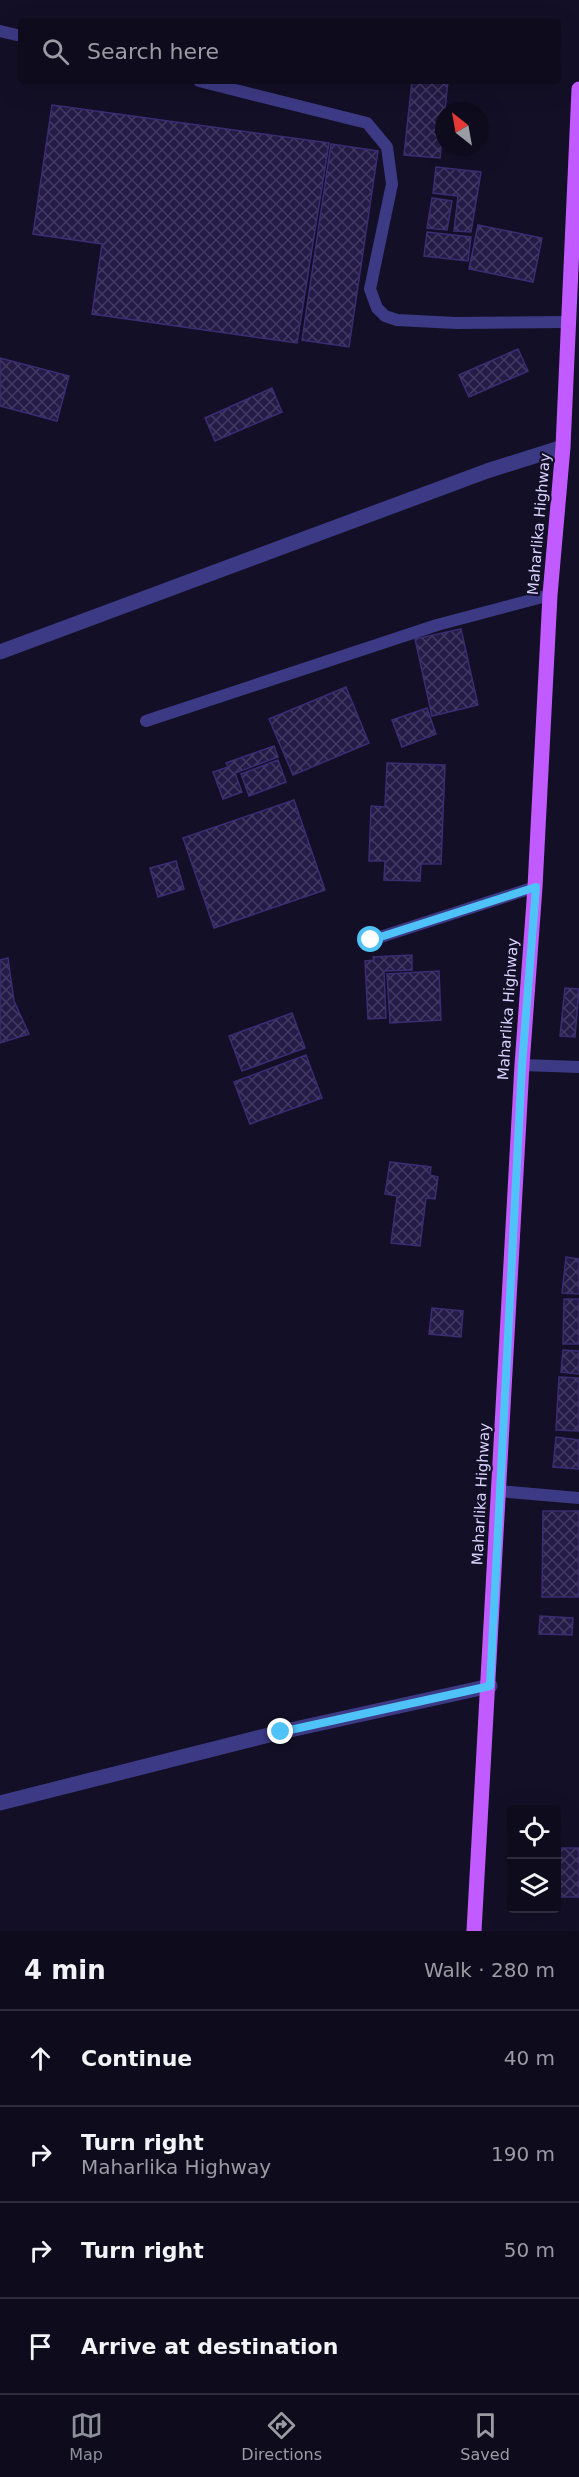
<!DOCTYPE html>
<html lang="en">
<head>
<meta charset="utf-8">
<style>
	:root { --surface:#0e0b1c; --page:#1c1929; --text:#f1f3f6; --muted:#9b9ba3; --line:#2e2b3b; --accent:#8c9099 }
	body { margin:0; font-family:"DejaVu Sans",sans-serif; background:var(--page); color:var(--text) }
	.controls { position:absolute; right:18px; bottom:18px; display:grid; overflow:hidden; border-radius:6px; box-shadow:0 6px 24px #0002 }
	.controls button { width:54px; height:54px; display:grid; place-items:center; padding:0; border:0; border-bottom:2px solid var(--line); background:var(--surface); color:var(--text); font:30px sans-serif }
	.compass { position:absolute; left:435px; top:102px; width:54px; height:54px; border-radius:50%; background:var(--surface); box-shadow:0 6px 24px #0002; rotate:329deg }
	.stop { position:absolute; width:18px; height:18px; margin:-14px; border:4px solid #4fc3f7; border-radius:50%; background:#fff }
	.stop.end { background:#4fc3f7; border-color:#fff; box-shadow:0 2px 6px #0008 }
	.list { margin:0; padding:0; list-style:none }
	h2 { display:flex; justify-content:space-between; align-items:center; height:78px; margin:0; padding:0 24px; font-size:26px }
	h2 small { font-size:20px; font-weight:400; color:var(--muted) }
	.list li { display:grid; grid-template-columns:39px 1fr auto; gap:18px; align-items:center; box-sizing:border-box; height:96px; padding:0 24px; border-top:2px solid var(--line) }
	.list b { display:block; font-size:22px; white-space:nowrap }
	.list p { margin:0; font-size:20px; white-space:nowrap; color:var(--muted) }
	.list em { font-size:20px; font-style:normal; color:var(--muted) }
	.icon { flex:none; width:33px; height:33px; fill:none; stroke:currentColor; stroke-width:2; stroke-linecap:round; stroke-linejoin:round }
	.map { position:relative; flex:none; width:579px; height:1931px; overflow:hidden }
	.search { position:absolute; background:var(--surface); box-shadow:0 6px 24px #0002; left:18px; right:18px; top:18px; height:66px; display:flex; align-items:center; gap:15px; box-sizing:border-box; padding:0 21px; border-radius:6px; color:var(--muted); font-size:22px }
	.sheet { height:462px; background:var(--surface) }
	nav { display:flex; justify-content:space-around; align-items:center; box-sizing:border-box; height:84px; border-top:2px solid var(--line); background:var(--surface); font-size:16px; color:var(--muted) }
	nav a { display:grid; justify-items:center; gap:3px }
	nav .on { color:var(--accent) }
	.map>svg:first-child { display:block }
	.building { fill:url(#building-cross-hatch); stroke:#3b2d73; stroke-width:1.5 }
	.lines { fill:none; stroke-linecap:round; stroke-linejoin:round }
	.lane { stroke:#3d3a85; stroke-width:12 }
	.street { stroke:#3d3a85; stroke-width:15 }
	.primary { stroke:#c25bff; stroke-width:15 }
	.route { stroke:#4fc3f7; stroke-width:8 }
	.labels { text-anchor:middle; stroke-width:4.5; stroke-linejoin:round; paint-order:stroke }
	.street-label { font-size:15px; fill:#d9d4ff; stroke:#130f26 }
</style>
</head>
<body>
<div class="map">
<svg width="579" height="1931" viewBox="0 0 579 1931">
	<defs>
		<pattern id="building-cross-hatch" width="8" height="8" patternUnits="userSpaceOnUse" patternTransform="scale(1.5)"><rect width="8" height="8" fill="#241b47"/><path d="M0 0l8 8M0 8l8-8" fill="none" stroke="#433b63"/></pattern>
	</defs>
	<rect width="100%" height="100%" fill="#130f26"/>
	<path class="building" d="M412,81h36l-8,77 -36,-3z
		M52,105l277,38 -32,200 -205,-29 10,-70 -69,-10z
		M331,144l47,7 -29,196 -47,-7z
		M436,167l45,5 -10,60 -17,-1 4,-35 -25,-3z
		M432,198l20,3 -5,29 -20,-2z
		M478,225l64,13 -9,44 -64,-13z
		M427,232l44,5 -3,24 -44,-5z
		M518,349l10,22 -59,26 -10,-22z
		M0,358l69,18 -12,45 -57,-15z
		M272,388l10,24 -67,29 -10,-23z
		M461,629l17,76 -46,11 -17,-77z
		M346,687l23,56 -76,32 -24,-56z
		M427,708l9,26 -34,13 -10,-27z
		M274,746l4,11 -43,16 7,19 -19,7 -10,-27 15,-5 -2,-4z
		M278,760l8,22 -37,14 -8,-22z
		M387,763l58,2 -4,99h-20l-1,17 -36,-1 1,-19h-16l2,-55 14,1z
		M294,800l31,90 -111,38 -31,-90z
		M176,861l8,28 -26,8 -8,-29z
		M412,955v15l-28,1 2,47 -18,1 -3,-58 9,-1 -1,-3z
		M8,958l6,43 15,33 -29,9v-83z
		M439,971l2,49 -51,3 -3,-49z
		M565,988l14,1 -4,48 -15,-1z
		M292,1013l13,35 -63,23 -13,-35z
		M306,1055l16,43 -72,26 -16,-42z
		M390,1162l41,5 -1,8 8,2 -3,22 -9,-1 -6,48 -29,-3 6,-47 -12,-2z
		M566,1257l13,2v35l-17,-1z
		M564,1299h15v45h-16z
		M432,1308l31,3 -2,26 -32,-3z
		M563,1350l16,1v23l-18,-2z
		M559,1377l20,1v53l-23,-1z
		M556,1437l23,3v29l-26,-2z
		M543,1511h36v86h-37z
		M540,1616l33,2 -1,17 -33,-1z
		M556,1848h23v49h-23z"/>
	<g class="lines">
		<path class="lane" d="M0,31l21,5
			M199,81l168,42 20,24 5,37 -22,105 7,19 8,8 12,4 59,3 112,-1
			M146,721l291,-96 113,-30
			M371,940l164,-53
			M522,1065l57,2
			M498,1491l81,7"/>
		<path class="street" d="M0,652l487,-181 76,-24
			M0,1803l281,-71 209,-46"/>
		<path class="primary" d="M474,1931l48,-866 13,-178 15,-292 13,-148 16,-358"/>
	</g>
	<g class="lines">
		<path class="route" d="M281,1732l209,-46 32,-621 14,-178 -165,53"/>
	</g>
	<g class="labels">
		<g class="street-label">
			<text transform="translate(539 524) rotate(-85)" y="5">Maharlika Highway</text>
			<text transform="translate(508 1009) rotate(-86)" y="5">Maharlika Highway</text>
			<text transform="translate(481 1494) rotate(-87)" y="5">Maharlika Highway</text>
		</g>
	</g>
</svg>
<div class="controls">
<button><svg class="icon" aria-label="locate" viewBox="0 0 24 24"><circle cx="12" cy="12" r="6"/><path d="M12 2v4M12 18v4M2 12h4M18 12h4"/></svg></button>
<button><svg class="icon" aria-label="layers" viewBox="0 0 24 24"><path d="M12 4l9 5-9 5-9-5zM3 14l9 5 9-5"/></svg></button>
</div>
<svg class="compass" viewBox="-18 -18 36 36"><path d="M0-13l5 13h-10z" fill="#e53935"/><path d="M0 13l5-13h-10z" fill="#9b9ba3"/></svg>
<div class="stop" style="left:371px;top:940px"></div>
<div class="stop end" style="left:281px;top:1732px"></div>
<div class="search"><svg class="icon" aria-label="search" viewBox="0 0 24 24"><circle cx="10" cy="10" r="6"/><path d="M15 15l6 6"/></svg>Search here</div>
</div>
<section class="sheet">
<h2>4 min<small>Walk · 280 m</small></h2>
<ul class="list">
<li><svg class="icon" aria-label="ahead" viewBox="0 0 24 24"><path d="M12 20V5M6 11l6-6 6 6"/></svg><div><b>Continue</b></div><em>40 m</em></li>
<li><svg class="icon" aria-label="right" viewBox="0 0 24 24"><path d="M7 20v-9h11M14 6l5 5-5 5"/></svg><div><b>Turn right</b><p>Maharlika Highway</p></div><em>190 m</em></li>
<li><svg class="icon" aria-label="right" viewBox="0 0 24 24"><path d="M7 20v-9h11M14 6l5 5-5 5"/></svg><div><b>Turn right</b></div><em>50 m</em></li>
<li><svg class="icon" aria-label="arrive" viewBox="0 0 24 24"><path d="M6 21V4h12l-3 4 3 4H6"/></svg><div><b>Arrive at destination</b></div></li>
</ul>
</section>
<nav>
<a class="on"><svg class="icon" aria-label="map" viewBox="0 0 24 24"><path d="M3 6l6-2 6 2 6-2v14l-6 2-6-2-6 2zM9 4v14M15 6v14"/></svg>Map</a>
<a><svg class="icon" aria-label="directions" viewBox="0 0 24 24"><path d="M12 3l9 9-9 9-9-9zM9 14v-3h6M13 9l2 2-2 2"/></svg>Directions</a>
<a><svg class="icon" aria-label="saved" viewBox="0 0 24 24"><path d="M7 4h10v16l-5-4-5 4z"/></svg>Saved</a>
</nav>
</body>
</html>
